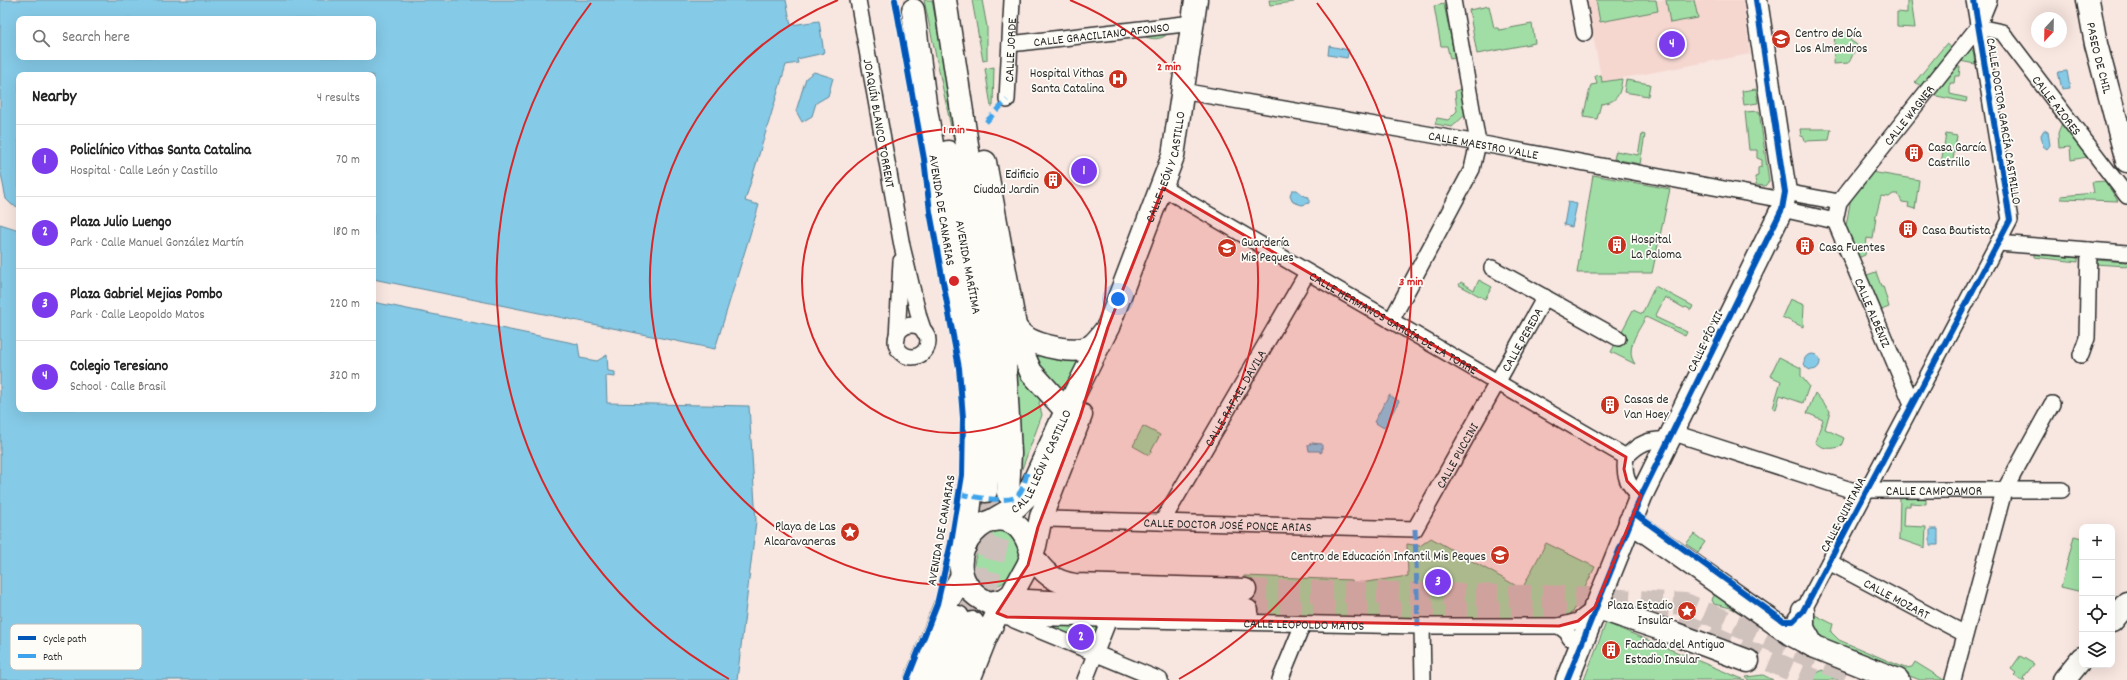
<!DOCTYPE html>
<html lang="en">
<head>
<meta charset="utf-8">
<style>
	:root { --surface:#fff; --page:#f6f6f6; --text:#222; --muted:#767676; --line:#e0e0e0; --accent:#7c3aed }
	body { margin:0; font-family:Dekko,sans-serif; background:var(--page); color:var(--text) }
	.controls { position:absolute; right:12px; bottom:12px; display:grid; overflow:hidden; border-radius:8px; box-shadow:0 4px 16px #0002 }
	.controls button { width:36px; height:36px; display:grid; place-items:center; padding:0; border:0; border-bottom:1px solid var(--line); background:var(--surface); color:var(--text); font:20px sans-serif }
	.compass { position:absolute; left:2031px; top:12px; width:36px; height:36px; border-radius:50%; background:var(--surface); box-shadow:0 4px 16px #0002; rotate:202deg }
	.you { position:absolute; left:1118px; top:299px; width:14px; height:14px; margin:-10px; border:3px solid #fff; border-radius:50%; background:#1a73e8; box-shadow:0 0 0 6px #1a73e833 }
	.badge { display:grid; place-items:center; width:26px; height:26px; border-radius:50%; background:var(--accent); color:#fff; font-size:13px; font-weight:700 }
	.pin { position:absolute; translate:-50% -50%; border:2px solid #fff; box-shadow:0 1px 4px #0006 }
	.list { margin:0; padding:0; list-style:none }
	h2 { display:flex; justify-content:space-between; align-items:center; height:52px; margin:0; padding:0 16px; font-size:17px }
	h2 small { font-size:13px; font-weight:400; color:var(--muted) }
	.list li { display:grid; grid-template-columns:26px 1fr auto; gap:12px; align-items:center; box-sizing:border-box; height:72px; padding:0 16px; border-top:1px solid var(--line) }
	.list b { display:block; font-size:15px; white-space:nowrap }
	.list p { margin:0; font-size:13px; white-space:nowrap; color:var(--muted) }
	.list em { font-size:13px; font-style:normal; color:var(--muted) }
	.icon { flex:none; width:22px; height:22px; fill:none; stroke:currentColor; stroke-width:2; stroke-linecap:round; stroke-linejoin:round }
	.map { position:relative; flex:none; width:2127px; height:680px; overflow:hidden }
	.search { position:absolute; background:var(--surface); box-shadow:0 4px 16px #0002; left:16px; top:16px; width:360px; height:44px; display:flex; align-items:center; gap:10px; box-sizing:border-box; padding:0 14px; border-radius:8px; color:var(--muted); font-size:15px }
	.panel { position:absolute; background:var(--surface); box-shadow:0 4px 16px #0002; left:16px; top:72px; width:360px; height:340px; border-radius:8px }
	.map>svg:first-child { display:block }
	.built { fill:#f5d7d0 }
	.green { fill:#a1dea5; stroke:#668468 }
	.water { fill:#85cae7; stroke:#618a9c; fill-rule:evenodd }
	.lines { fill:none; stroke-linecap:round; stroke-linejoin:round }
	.highway-tunnel { stroke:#cfc1bc; stroke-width:22; stroke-dasharray:22 11; stroke-linecap:butt }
	.street-casing { stroke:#2b2b2b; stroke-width:18 }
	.secondary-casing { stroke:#2b2b2b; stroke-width:25 }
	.highway-casing { stroke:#2b2b2b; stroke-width:25 }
	.street { stroke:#fdfcf7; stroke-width:15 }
	.secondary { stroke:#fdfcf7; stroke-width:22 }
	.highway { stroke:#fdfcf7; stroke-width:22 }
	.quiet { stroke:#3ea3eb; stroke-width:5; stroke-dasharray:10 5; stroke-linecap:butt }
	.cycleway-casing { stroke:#fdfcf7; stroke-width:8 }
	.cycleway { stroke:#0057b8; stroke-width:6 }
	.marked { fill:#d62828; fill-opacity:0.2; stroke:#d62828; stroke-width:3; stroke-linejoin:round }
	.ring { fill:none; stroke:#d62828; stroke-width:2 }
	.labels { text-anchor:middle; stroke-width:3.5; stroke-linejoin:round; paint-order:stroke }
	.poi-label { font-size:13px; fill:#2b2b2b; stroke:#fdfcf7; text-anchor:start }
	.street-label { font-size:13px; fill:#2b2b2b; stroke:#fdfcf7 }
	.key { fill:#fdfcf7; stroke:#bebdba; stroke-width:1 }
	.key-label { font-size:11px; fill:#2b2b2b }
	.centre { fill:#d62828; stroke:#fdfcf7; stroke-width:2 }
	.ring-label { font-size:12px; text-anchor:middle; font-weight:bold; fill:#d62828; stroke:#fdfcf7; stroke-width:3.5; stroke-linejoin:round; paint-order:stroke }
</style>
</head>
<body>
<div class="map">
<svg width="2127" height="680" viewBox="0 0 2127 680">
	<rect width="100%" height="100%" fill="#f8e6e0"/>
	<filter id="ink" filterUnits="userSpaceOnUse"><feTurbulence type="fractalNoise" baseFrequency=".025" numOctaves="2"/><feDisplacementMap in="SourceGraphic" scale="8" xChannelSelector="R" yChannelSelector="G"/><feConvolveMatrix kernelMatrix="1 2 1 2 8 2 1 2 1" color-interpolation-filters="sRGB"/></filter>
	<g filter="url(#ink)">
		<path class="built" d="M1586,0h157l7,54 -148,28z"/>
		<path class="green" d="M924,0h8l29,159 -3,1z
			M972,0h10l5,27v33l-4,1z
			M1269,0h24l1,2 -24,3z
			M1596,0h60l2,11 -58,11z
			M1666,0h28l4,18 -28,5z
			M1907,0h4l4,28 -18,-1v-15l10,1z
			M1444,4l11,54 -5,1 -3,-13h-6l-7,-40z
			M1489,6l5,22h4l1,2 33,-6 3,19 -58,11 -8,-44z
			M1169,31c-5,10 -19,9 -27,4z
			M1835,32l15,1v7l7,5 -8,18 -16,1z
			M1946,44l7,5 -31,38 -7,-5z
			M1971,48l2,3 2,13 -15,-3z
			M1955,66l5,1 -1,9h-4l-1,7h-4v11l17,4 -1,4 -34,-7z
			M994,67l-1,39h-2l-6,-37z
			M1601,75l1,7 20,-3c-2,15 -4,23 -21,25l-4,15 -14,-2 8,-32 6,-1 -2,-8z
			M1626,80l24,4 -2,12 -24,-4z
			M1461,89l5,25 -14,13 -17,-3 2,-6 11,2 9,-9 -2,-20z
			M1756,89l2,14 -14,2 -2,-14z
			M1759,111l10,70 -4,5 -9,-1 -1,-8 3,-1v-8l4,-2v-6l-5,-2v-8h-8l-4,-38z
			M2062,123l25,34 -16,3 -1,-13 -11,1 -1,-15z
			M1831,129l-2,11 -24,1 -1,-4 -3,-1 -1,-7z
			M1642,134l3,1 -5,29 -26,-5 2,-8 22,4z
			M1946,134l11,2 -5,29 -11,-2z
			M1871,172l48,8 -4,29 -7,-2 1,-4 -7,-1 -4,-8h-5l-4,3 -8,-1 -5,20 -3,23 -6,-1 -2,17 -7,3 -12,-32 5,-29z
			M1593,175l77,14 -18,84h-75z
			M2105,181l13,20 -57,-2v-3l33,-3 -2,-11z
			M2034,254l44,4v4l-44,-5z
			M2095,260l32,2v4l-33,-2z
			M1863,270h2l2,5 9,-3 5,14h2l6,21 -10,4z
			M1479,280l13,7 -7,12 -26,-14 2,-3 13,8z
			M1655,286l38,20 -2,4 -5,-3 -2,1 -19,-11 -10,20 32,15 -2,4 -39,-19c-7,13 -22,32 -11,47l-24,-12 22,-42 9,4z
			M1790,299l14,6 -1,22 -21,-10z
			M1028,346l48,12 2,6 -16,31 -25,-27z
			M1779,357l22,11v8l8,10 -6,17 -23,-8 -4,14 -3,-1 8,-27 -11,-5z
			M1014,366l28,30 -3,7 3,12 -26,70z
			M1815,393l15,18 -5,18 19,9 -3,8c-8,4 -20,3 -26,-4l8,-22 -16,-7z
			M1143,426l17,9 -11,20 -16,-9z
			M1900,497h26v7l-16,-1v3h-6l-1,20 23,1 -1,21 -26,-9z
			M993,530h15l12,22c-1,16 -18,44 -38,31 -18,-12 -2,-43 11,-53z
			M1694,534l11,8 -7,10 -12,-8z
			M2074,536l8,2v54l-21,-5z
			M1431,538l91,51 24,-46 49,24 -22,45 -7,5 -142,4 -180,-4v-41l108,4 1,4 55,-8 -1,-32 13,2z
			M1716,591l38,30 -23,-13 -17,-4 -2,-4z
			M1811,613l22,11 -2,8 8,8 66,28 7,-1 3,-5 29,18h-24l-94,-37 -12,-11z
			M1606,623l139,57h-161z
			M1046,625l48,1 3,4 -4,15z
			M2020,656l14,8 -11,14 2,2h-5l-6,-5 2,-2 -5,-4z
			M1822,670l17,10h-32z
			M1763,675l10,5h-25l-2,-3z"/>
		<path class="water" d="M0,0h786l5,25 28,-4 5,32 -27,6 1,4 -12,2 -41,136 14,4 -44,144 -342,-70v-204h-354v132l-7,-2 -6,-6 -6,-30zM19,19h354v38h-354z
			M1329,46l20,4 -2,8 -19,-3z
			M2067,71l3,17 -8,1 -4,-17z
			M814,72l19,6 -5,18 -12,7 -4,13 -10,6 -6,-11 10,-33z
			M2044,130l4,2 2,13 -3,4 -4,-3 -2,-11z
			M1292,190h5l7,6 5,1v6l-7,2 -9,-3 -3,-7z
			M1568,202l9,2 -5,23 -8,-2z
			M0,224l19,6v179h354v-107l205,42 2,14 17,3 10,-6 1,16 7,1v5l-9,-1 1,27 142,3 7,115 -19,159h-737z
			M1804 362a8 8 0 1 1 16 0a8 8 0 1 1-16 0Z
			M1389,395l10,6 -15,27 -10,-6z
			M1312,443l10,1v8l-2,1v-2h-11l-1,-6z
			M1930,529h8v16h-8z"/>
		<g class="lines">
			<path class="highway-tunnel" d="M1245,590l327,7 113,7 182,76
				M1247,611l322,2 36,3
				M958,617l17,-41 9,-46 2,-39
				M1646,620l32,2 137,58
				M973,623l15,-41 19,-79"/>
			<g class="street-casing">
				<g id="street">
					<path id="s1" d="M858,0l44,246 17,71 5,15"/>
					<path d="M1578,0l6,33"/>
					<path id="s2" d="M1978,27l24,5 125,164"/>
					<path id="s3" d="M1010,44l183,-21"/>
					<path id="s4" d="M1182,91l296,52 305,57"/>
					<path id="s5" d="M1007,100l5,-100"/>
					<path id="s6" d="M1163,188l463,269c-3,18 1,28 15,39"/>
					<path d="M1785,192l54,10"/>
					<path d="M1782,209l53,12"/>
					<path id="s7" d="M1835,221l4,-19 139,-175 11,-27"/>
					<path id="s8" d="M1835,221l77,183"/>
					<path d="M1998,243l129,10"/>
					<path d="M1492,268l126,70"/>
					<path d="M1391,321l81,-152 6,-26 -25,-143"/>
					<circle cx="912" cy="341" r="16"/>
					<path d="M897,339l4,-78"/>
					<path d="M2081,355l6,-17 2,-88"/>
					<path id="s9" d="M1671,432l180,58h211"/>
					<path d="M1626,457c13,-14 23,-18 42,-17"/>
					<path id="s10" d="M1041,517l8,2 366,10 130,-232"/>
					<path id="s11" d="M1162,522l145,-249"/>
					<path id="s12" d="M1829,562l136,72"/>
					<path id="s13" d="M1007,617l411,9h141l19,-5 17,-13"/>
					<path d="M1796,618l7,-7 207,-391 -36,-220"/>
					<path d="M1014,620l146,60"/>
					<path d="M1422,626l1,54"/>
					<path d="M1559,626l8,6 3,6"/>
					<path d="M1085,680l24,-61"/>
					<path d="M1280,680l23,-56"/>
					<path d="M1953,680l51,-189 48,-87"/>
				</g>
			</g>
			<g class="secondary-casing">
				<g id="secondary">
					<path id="s14" d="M2088,0l8,44 31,117"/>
					<path id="s15" d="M993,520l24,-14 10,-10 39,-85 42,-84 65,-171 23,-156"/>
					<path d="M1032,555c-23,-89 -118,13 -43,48l15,-3 8,-6 16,-29 7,-19 6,-29 40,-102"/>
					<path d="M2112,621l15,-18"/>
					<path d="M916,680l29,-74 17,-30"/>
					<path d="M969,680l17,-43 18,-37"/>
					<path d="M1567,680l74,-184 141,-287 3,-17 -29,-192"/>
					<path d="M2064,680l18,-22"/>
				</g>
			</g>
			<g class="highway-casing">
				<g id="highway">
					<path d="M945,0l32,210 18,88 10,67 5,88 -2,40"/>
					<path d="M913,10l12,93 42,246 6,71 -2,76 -6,50"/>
					<path id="s16" d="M948,152l39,211 4,45 -1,43 -4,40"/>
					<path d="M985,162l33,180 13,30 38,42 5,10v9"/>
					<path d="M1014,326c4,4 6,8 11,11 14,9 49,17 64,10 7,-3 14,-14 19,-20"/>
					<path d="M1630,521l162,114 21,11 85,34"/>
					<path d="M1032,555c11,18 22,27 43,30l170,5"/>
					<path d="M1004,600l243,11"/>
					<path d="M1595,607l78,26 75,28"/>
					<path d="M1803,611v17l10,18"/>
					<path d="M933,680l25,-63"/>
					<path d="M951,680l22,-57"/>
				</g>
			</g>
			<use href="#street" class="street"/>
			<use href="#secondary" class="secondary"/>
			<use href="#highway" class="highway"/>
			<path class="quiet" d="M986,122l21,-22
				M959,494c11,2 50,10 58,2 6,-5 8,-15 10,-23
				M1415,529l3,97"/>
			<g class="cycleway-casing">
				<path id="cycleway" d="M895,0l29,159 6,53 29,156 4,50 -1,57 -11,68 -14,61 -30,76
					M1634,513l149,108h10l10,-10 207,-391 -36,-220
					M1567,680l74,-184 141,-287 3,-17 -29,-192"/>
			</g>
			<use href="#cycleway" class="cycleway"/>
		</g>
	</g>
	<path class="marked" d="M1163,188l463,269 -2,12 3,12 14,15 -46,111 -17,14 -19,5 -552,-9 -10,-4 31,-48 10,-38 42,-110 28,-90z"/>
	<g class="ring">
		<circle cx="954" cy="281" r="152"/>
		<path d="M1070 0A304 304 0 1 1 838 0"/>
		<path d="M729 679A457 457 0 0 1 591 3M1317 3A457 457 0 0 1 1179 679"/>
	</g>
	<defs>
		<g id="school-disc" transform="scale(1)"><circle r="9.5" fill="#c8321e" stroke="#fdfcf7"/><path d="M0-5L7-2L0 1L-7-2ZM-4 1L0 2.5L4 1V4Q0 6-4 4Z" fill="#fff"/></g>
		<g id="hospital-disc" transform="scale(1)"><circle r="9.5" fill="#c8321e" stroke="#fdfcf7"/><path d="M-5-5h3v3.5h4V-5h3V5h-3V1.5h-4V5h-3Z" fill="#fff"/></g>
		<g id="building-disc" transform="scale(1)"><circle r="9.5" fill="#c8321e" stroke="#fdfcf7"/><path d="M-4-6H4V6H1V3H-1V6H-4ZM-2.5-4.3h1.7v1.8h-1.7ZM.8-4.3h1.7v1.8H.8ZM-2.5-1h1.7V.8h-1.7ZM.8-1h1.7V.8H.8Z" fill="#fff"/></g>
		<g id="sight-disc" transform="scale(1)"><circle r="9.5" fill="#c8321e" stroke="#fdfcf7"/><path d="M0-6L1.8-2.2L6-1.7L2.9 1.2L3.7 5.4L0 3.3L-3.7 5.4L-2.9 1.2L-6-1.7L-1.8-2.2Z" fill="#fff"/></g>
	</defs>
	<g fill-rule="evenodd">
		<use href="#school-disc" x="1781" y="39"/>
		<use href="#hospital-disc" x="1118" y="79"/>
		<use href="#building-disc" x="1914" y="153"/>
		<use href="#building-disc" x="1053" y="180"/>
		<use href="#building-disc" x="1908" y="229"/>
		<use href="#building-disc" x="1617" y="245"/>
		<use href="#building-disc" x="1805" y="246"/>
		<use href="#school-disc" x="1227" y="248"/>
		<use href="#building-disc" x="1610" y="405"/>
		<use href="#sight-disc" x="850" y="532"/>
		<use href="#school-disc" x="1500" y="555"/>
		<use href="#sight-disc" x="1687" y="611"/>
		<use href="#building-disc" x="1611" y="650"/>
	</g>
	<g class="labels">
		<g class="poi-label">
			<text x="1795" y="37">Centro de Día<tspan x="1795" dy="15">Los Almendros</tspan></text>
			<text x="1104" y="77" text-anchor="end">Hospital Vithas<tspan x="1104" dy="15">Santa Catalina</tspan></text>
			<text x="1928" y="151">Casa García<tspan x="1928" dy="15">Castrillo</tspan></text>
			<text x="1039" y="178" text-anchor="end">Edificio<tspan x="1039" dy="15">Ciudad Jardin</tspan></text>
			<text x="1922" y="234">Casa Bautista</text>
			<text x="1631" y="243">Hospital<tspan x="1631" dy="15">La Paloma</tspan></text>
			<text x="1241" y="246">Guardería<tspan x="1241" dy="15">Mis Peques</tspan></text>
			<text x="1819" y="251">Casa Fuentes</text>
			<text x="1624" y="403">Casas de<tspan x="1624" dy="15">Van Hoey</tspan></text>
			<text x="836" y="530" text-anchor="end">Playa de Las<tspan x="836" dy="15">Alcaravaneras</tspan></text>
			<text x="1486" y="560" text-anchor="end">Centro de Educación Infantil Mis Peques</text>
			<text x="1673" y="609" text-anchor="end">Plaza Estadio<tspan x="1673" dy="15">Insular</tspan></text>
			<text x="1625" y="648">Fachada del Antiguo<tspan x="1625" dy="15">Estadio Insular</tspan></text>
		</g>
		<g class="street-label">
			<text dy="5" stroke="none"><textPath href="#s3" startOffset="92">CALLE GRACILIANO AFONSO</textPath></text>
			<text dy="5" stroke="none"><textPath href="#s5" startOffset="50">CALLE JORDE</textPath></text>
			<text dy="5" stroke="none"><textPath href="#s14" startOffset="59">PASEO DE CHIL</textPath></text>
			<text dy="5" stroke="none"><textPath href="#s2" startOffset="116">CALLE AZORES</textPath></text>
			<text dy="5" stroke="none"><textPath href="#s7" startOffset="131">CALLE WAGNER</textPath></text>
			<text transform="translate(2005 121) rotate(81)" y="5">CALLE DOCTOR GARCÍA CASTRILLO</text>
			<text dy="5" stroke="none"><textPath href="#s1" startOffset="125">JOAQUÍN BLANCO TORRENT</textPath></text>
			<text dy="5" stroke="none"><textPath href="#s4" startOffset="306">CALLE MAESTRO VALLE</textPath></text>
			<text dy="5" stroke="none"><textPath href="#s15" startOffset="400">CALLE LEÓN Y CASTILLO</textPath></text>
			<text transform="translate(943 210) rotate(81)" y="5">AVENIDA DE CANARIAS</text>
			<text dy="5" stroke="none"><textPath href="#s16" startOffset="117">AVENIDA MARÍTIMA</textPath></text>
			<text dy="5" stroke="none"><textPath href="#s8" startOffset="99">CALLE ALBÉNIZ</textPath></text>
			<text dy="5" stroke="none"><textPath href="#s6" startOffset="267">CALLE HERMANOS GARCÍA DE LA TORRE</textPath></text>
			<text dy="5" stroke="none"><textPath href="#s10" startOffset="592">CALLE PEREDA</textPath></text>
			<text transform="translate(1704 341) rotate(-64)" y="5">CALLE PÍO XII</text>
			<text dy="5" stroke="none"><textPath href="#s11" startOffset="144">CALLE RAFAEL DÁVILA</textPath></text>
			<text dy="5" stroke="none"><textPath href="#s10" startOffset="459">CALLE PUCCINI</textPath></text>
			<text dy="5" stroke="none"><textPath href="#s15" startOffset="79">CALLE LEÓN Y CASTILLO</textPath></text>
			<text dy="5" stroke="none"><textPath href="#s9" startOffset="272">CALLE CAMPOAMOR</textPath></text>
			<text transform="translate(1842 514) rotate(-62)" y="5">CALLE QUINTANA</text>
			<text dy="5" stroke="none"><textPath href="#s10" startOffset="187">CALLE DOCTOR JOSÉ PONCE ARIAS</textPath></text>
			<text transform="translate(940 530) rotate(-80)" y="5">AVENIDA DE CANARIAS</text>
			<text dy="5" stroke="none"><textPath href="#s12" startOffset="77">CALLE MOZART</textPath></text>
			<text dy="5" stroke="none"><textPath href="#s13" startOffset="297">CALLE LEOPOLDO MATOS</textPath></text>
		</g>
	</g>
	<rect x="10" y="624" width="132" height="46" rx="6" class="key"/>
	<rect x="18" y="636" width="18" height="4" fill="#0057b8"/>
	<rect x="18" y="654" width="18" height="4" fill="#3ea3eb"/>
	<g class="key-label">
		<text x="43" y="642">Cycle path</text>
		<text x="43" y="660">Path</text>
	</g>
	<circle cx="954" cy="281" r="6" class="centre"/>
	<g class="ring-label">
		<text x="1169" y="70">2 min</text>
		<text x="954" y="133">1 min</text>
		<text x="1411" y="285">3 min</text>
	</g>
</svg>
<div class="controls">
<button>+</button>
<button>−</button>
<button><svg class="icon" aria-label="locate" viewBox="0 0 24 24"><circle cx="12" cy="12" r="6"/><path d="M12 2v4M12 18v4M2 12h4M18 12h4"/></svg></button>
<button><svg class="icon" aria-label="layers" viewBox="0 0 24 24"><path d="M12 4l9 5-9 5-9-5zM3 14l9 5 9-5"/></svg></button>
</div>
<svg class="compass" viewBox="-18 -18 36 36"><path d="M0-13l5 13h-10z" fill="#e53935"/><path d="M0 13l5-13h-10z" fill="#767676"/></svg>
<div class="you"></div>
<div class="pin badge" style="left:1084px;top:171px">1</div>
<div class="pin badge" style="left:1081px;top:637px">2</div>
<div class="pin badge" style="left:1438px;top:582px">3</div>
<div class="pin badge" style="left:1672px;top:44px">4</div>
<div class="search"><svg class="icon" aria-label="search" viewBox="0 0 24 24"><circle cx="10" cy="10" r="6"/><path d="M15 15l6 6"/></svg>Search here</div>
<section class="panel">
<h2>Nearby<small>4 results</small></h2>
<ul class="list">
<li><span class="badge">1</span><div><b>Policlínico Vithas Santa Catalina</b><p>Hospital · Calle León y Castillo</p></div><em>70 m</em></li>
<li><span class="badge">2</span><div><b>Plaza Julio Luengo</b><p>Park · Calle Manuel González Martín</p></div><em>180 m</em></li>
<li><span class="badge">3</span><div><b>Plaza Gabriel Mejias Pombo</b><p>Park · Calle Leopoldo Matos</p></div><em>220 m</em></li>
<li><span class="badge">4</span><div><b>Colegio Teresiano</b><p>School · Calle Brasil</p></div><em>320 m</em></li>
</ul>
</section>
</div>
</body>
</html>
